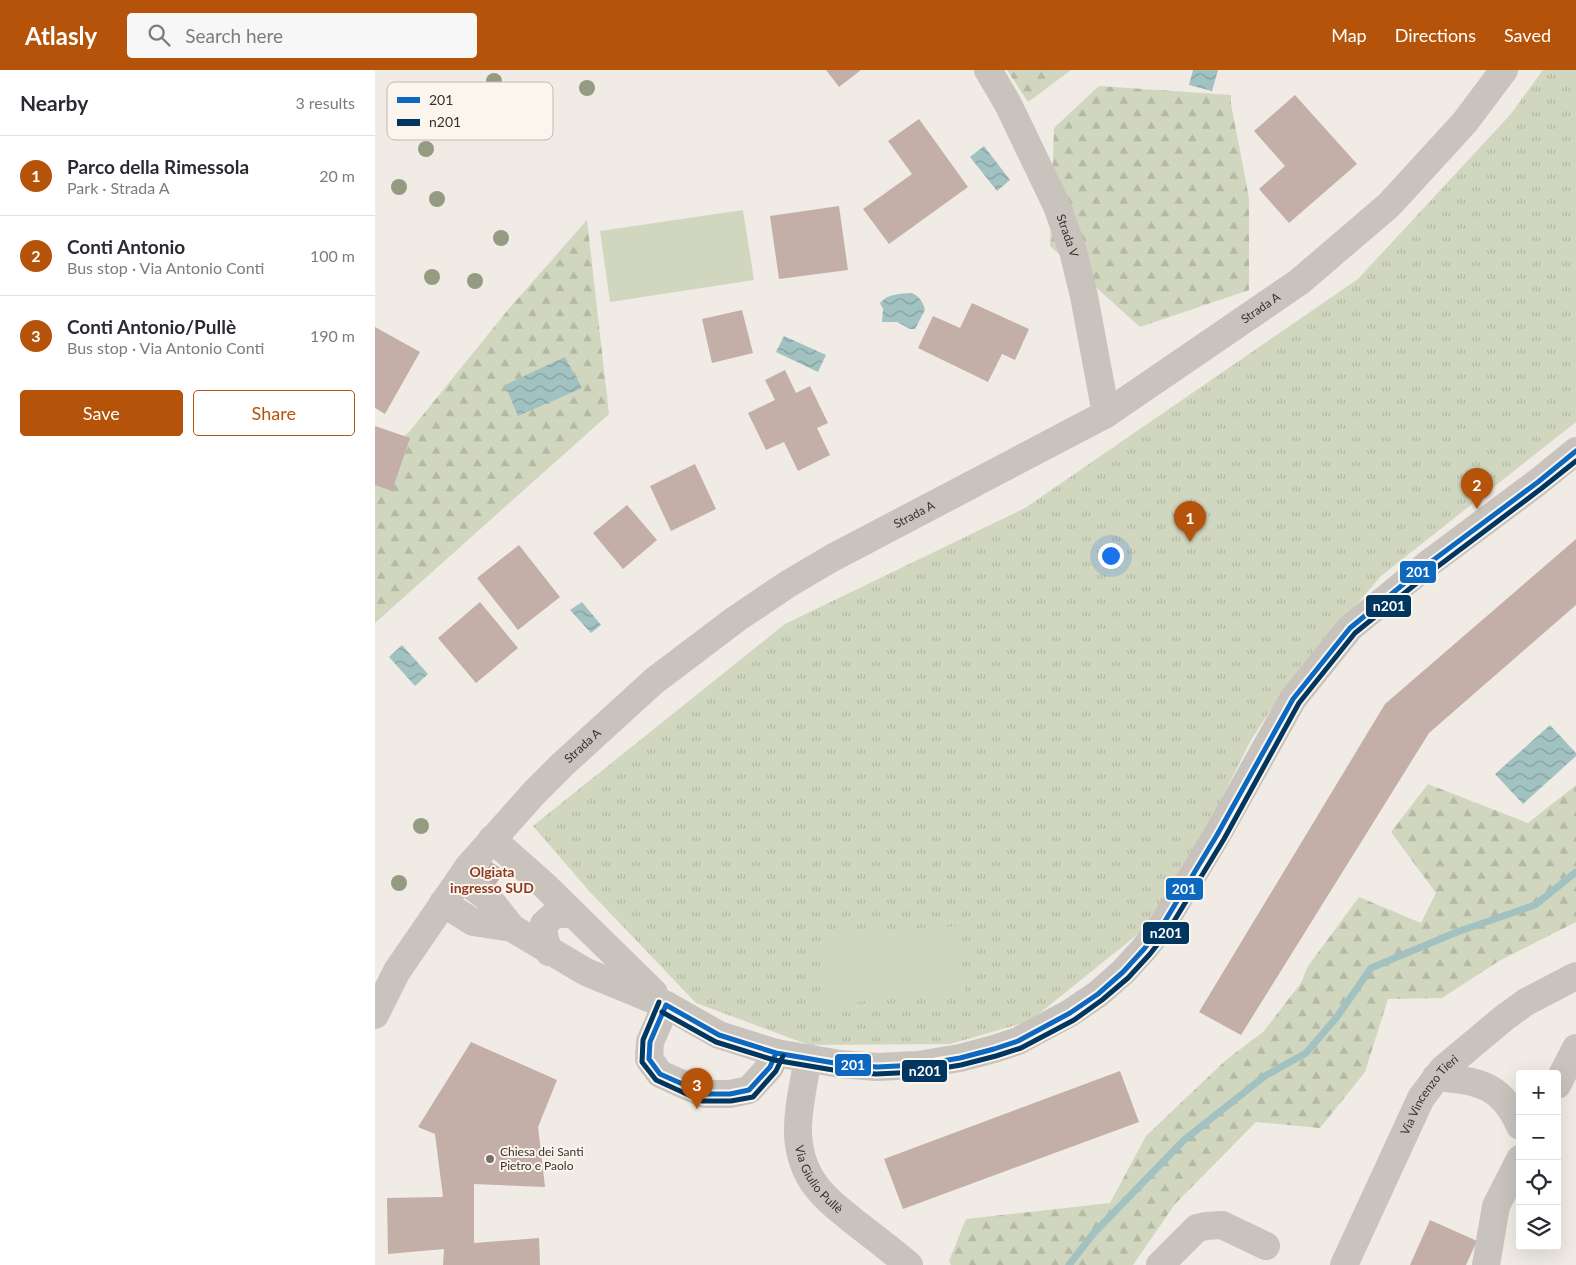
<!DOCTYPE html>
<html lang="en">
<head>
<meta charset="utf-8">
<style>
	:root { --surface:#fff; --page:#f7f7f7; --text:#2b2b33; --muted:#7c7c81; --line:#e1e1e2; --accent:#b45309 }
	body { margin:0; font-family:Lato,sans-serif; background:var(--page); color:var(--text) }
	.controls { position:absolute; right:15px; bottom:15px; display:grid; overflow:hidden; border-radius:5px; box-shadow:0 5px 20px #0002 }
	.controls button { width:45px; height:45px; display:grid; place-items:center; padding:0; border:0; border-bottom:1px solid var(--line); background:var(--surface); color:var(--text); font:25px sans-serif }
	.you { position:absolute; left:735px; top:485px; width:18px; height:18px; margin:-12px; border:4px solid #fff; border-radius:50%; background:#1a73e8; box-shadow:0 0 0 8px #1a73e833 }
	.badge { display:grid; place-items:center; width:32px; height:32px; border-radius:50%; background:var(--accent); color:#fff; font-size:16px; font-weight:700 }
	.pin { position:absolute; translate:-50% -41px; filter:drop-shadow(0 1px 2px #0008) }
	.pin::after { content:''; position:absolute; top:26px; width:18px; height:15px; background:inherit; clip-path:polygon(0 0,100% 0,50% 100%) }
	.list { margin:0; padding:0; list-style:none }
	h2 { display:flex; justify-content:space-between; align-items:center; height:65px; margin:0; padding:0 20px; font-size:21px }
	h2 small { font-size:16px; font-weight:400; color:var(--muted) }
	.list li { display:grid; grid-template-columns:32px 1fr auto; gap:15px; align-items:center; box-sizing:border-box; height:80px; padding:0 20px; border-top:1px solid var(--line) }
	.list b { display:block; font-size:19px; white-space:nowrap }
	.list p { margin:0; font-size:16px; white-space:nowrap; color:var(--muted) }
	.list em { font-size:16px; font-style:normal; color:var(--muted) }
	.actions { display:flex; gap:10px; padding:15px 20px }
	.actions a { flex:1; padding:11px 0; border:1px solid var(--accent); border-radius:5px; text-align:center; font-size:18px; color:var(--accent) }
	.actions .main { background:var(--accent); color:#fff }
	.icon { flex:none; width:28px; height:28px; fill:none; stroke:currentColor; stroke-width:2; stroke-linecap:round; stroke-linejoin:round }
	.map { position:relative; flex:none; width:1201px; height:1195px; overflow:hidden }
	header { display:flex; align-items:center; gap:30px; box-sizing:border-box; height:70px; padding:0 25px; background:var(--accent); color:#fff }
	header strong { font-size:24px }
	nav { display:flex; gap:28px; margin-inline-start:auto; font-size:18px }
	.search { width:350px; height:45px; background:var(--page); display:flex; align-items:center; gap:12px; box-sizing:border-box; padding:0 18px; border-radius:5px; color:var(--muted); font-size:19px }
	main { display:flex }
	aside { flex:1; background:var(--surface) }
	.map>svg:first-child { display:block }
	.grass { fill:url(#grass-tufts) }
	.forest { fill:url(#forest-firs) }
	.pitch { fill:#d1d6bf }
	.water { fill:url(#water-waves) }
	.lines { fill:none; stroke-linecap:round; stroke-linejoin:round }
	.stream { stroke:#a1c2c1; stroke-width:7 }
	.building { fill:#c3afa7 }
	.minor { stroke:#c9c3be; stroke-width:28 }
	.bus-1-casing { stroke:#fbf5ee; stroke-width:9 }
	.bus-2-casing { stroke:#fbf5ee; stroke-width:9 }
	.bus-1 { stroke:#0c69bf; stroke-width:5 }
	.bus-2 { stroke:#00365f; stroke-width:5 }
	.tree { fill:#959b80 }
	.poi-dot { fill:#7a716c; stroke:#fbf5ee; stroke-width:2 }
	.labels { text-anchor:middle; stroke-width:4; stroke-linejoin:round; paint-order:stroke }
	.street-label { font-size:12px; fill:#3b302b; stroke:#fbf5ee }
	.poi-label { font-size:12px; fill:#3b302b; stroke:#fbf5ee; text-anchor:start }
	.neighbourhood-label { font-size:14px; font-weight:bold; fill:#8c3b22; stroke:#fbf5ee }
	.key { fill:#fbf5ee; stroke:#c1bab4; stroke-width:1 }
	.key-label { font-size:14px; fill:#3b302b }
	.line-badge { stroke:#fbf5ee; stroke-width:2 }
	.badge-label { font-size:14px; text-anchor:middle; font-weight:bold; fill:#fff }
</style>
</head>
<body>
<header>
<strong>Atlasly</strong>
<div class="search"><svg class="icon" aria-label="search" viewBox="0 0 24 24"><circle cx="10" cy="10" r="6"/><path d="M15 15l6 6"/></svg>Search here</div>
<nav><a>Map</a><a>Directions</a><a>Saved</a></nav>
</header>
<main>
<aside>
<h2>Nearby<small>3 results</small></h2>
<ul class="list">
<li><span class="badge">1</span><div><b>Parco della Rimessola</b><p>Park · Strada A</p></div><em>20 m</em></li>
<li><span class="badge">2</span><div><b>Conti Antonio</b><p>Bus stop · Via Antonio Conti</p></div><em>100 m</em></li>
<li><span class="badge">3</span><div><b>Conti Antonio/Pullè</b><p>Bus stop · Via Antonio Conti</p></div><em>190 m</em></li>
</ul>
<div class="actions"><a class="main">Save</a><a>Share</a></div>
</aside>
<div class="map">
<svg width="1201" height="1195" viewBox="0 0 1201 1195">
	<defs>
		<pattern id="grass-tufts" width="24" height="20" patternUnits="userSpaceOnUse" patternTransform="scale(1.25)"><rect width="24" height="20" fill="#d1d6bf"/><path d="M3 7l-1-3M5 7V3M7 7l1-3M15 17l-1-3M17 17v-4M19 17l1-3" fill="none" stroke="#b4b8a4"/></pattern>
		<pattern id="forest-firs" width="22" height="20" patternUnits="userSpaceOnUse" patternTransform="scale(1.25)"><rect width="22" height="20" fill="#d1d6bf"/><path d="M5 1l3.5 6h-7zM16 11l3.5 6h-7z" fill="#b4b8a4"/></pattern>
		<pattern id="water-waves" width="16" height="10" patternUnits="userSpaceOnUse" patternTransform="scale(1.25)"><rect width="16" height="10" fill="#a1c2c1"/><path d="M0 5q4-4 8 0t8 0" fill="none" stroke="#849e9d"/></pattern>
	</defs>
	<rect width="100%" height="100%" fill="#f0ebe5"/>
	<path class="grass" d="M1168,0h33v352l-195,154 -94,109 -36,55 -87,173 -134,108 -80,23 -141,1 -113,-42 -106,-111 -57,-66 252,-202 240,-116 333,-229 152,-164z"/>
	<path class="forest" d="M632,0h64l-43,32z
		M724,16l132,9v9l18,94v92l-109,37 -90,-81 4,-118z
		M212,150l22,194 -234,209v-161l35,-31 97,-120z
		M1053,714l100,39 48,-38v137l-77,39 -57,37 -54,1 -23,73 -45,56 -64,-6 -81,82 -42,61h-182l-2,-4 17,-42 144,-16 36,-67 80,-76 38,-29 37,-48 7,-17 51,-69 62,26 15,-30 -45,-61z"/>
	<path class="pitch" d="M368,140l11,70 -144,22 -10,-71z
		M583,856l7,66 -142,13v-70z"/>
	<path class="water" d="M818,0h25l-6,21 -23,-6z
		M609,76l26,34 -13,11 -27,-34z
		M537,223c8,4 11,9 13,17l-10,19h-5l-13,-7h-15l1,-13 -3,-6c9,-10 20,-9 32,-10z
		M409,266l42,19 -8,17 -42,-20z
		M190,287l17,31 -64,28 -13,-31z
		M207,532l19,23 -10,8 -21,-23z
		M27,575l26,29 -13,12 -26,-29z
		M1175,655l26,28v3l-53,48 -28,-30z"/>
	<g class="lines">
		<path class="stream" d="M694,1195l24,-31 91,-94 81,-64 41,-23 31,-36 34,-49 86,-36 78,-27 41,-33"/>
	</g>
	<path class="building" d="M451,0h35l-22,17z
		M920,25l62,69 -68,59 -30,-34 26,-23 -31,-35z
		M544,49l49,68 -79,57 -26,-35 49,-35 -24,-33z
		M464,136l9,64 -69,9 -9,-63z
		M597,233l57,26 -14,31 -13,-6 -14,28 -70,-34 15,-32 27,12z
		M367,240l11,43 -41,10 -10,-44z
		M0,257l45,25 -35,62 -10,-6z
		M410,300l11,23 14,-7 18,37 -11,5 13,27 -32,16 -14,-29 -18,8 -18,-37 27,-13 -10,-20z
		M0,356l35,12 -18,53 -17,-6z
		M320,394l21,45 -45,22 -21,-45z
		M252,435l30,35 -34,29 -30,-36z
		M1201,469v66l-147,128 -188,302 -42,-23 186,-308z
		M144,475l41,52 -42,33 -41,-52z
		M105,532l38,46 -42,35 -38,-45z
		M116,792l14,9 -14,20 -14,-8z
		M96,972l86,38 -19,47 7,60 -71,-3v59l65,-5 1,27h-97l1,-16 -56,5 -1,-56 56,-1 -8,-63 -17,-7z
		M745,1001l19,51 -236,87 -19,-50z
		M1055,1150l47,21 -11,24h-56z"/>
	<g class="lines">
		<g class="minor">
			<path id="s1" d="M613,0l20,34 49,102 16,45 11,45 22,118"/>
			<path d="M117,769l52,46 110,108"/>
			<path d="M86,808l27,20 24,30"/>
			<path d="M68,833l30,19 39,6 74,44 80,33 53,30 57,18 64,11 37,3 41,-2 42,-7 34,-9 24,-8 52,-28 28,-19 25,-22 21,-23 18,-23 55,-91 76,-136 57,-71 78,-64 110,-82 38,-31"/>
			<path d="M174,882l-5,-16v-12l11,-10h18"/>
			<path d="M291,935l-16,37 -1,17 11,15 45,20h25l19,-4 21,-23 6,-14"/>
			<path id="s2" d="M0,945l22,-44 72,-105 65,-73 29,-29 91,-83 82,-62 52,-35 44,-26 274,-144 193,-132 90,-77 76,-83 39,-52"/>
			<path id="s3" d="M433,988c-4,25 -11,52 -10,77 3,47 29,65 63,92 16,12 32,25 48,38"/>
			<path d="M1061,1007c43,4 65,7 84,49"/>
			<path d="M1182,1015l19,-37"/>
			<path d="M785,1195l37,-37 9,-2 16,-1 44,21"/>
			<path id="s4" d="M969,1195l77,-167 22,-29 61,-51 22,-16 50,-26"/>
			<path d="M1111,1195l10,-59 24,-47"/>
		</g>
		<g class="bus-1-casing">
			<path id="bus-1" d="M291,935l53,30 57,18 64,11 37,3 41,-2 42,-7 34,-9 24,-8 52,-28 28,-19 25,-22 21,-23 18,-23 55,-91 76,-136 57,-71 78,-64 110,-82 38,-31
				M291,935l-16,37 -1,17 11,15 45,20h25l19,-4 21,-23 6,-14"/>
		</g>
		<g class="bus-2-casing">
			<path id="bus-2" d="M284,932l-16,38 -1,22 14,18 46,21h29l22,-4 23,-26 7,-15
				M287,942l54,30 58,18 65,11 37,3 43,-2 42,-7 35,-9 25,-8 53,-28 28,-20 26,-22 22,-24 18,-23 56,-92 75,-136 56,-70 78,-63 109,-82 34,-27"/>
		</g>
		<use href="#bus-1" class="bus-1"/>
		<use href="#bus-2" class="bus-2"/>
	</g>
	<g class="tree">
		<circle cx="119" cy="11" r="8"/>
		<circle cx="212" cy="18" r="8"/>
		<circle cx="51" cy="79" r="8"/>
		<circle cx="24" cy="117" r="8"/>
		<circle cx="62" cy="129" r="8"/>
		<circle cx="126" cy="168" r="8"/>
		<circle cx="57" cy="207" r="8"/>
		<circle cx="100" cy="211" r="8"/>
		<circle cx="46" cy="756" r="8"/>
		<circle cx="24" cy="813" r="8"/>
	</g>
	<circle class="poi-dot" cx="115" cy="1089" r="5"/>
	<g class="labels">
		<g class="street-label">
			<text dy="4" stroke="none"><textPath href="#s1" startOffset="184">Strada V</textPath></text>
			<text dy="4" stroke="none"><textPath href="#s2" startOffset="1152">Strada A</textPath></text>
			<text dy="4" stroke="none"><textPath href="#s2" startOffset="748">Strada A</textPath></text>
			<text dy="4" stroke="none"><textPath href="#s2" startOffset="342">Strada A</textPath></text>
			<text dy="4" stroke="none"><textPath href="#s4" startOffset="191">Via Vincenzo Tieri</textPath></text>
			<text dy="4" stroke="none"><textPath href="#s3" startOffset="128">Via Giulio Pullè</textPath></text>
		</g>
		<g class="poi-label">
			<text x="125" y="1086">Chiesa dei Santi<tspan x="125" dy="14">Pietro e Paolo</tspan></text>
		</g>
		<g class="neighbourhood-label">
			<text x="117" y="807">Olgiata<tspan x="117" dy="16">ingresso SUD</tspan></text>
		</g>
	</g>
	<rect x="12" y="12" width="166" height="58" rx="8" class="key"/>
	<rect x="22" y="27" width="23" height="6" fill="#0c69bf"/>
	<rect x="22" y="49" width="23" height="7" fill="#00365f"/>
	<g class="key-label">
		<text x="54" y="35">201</text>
		<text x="54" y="57">n201</text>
	</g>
	<g class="line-badge">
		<rect x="1024" y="490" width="38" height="24" rx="5" fill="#0c69bf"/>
		<rect x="990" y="524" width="47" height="24" rx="5" fill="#00365f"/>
		<rect x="790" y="807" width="39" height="24" rx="5" fill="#0c69bf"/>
		<rect x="767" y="851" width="48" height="24" rx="5" fill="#00365f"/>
		<rect x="459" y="983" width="38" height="24" rx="5" fill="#0c69bf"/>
		<rect x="526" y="989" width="47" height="24" rx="5" fill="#00365f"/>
	</g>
	<g class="badge-label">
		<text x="1043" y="507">201</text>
		<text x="1014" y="541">n201</text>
		<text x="809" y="824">201</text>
		<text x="791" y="868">n201</text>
		<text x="478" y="1000">201</text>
		<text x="550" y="1006">n201</text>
	</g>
</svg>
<div class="controls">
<button>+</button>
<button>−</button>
<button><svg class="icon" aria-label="locate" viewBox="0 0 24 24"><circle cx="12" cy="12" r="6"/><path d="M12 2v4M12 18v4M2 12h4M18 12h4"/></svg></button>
<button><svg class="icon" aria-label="layers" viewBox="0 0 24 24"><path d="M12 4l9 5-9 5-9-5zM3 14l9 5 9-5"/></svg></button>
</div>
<div class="you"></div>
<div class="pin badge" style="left:815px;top:472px">1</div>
<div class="pin badge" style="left:1102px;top:439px">2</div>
<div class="pin badge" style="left:322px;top:1039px">3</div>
</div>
</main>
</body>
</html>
